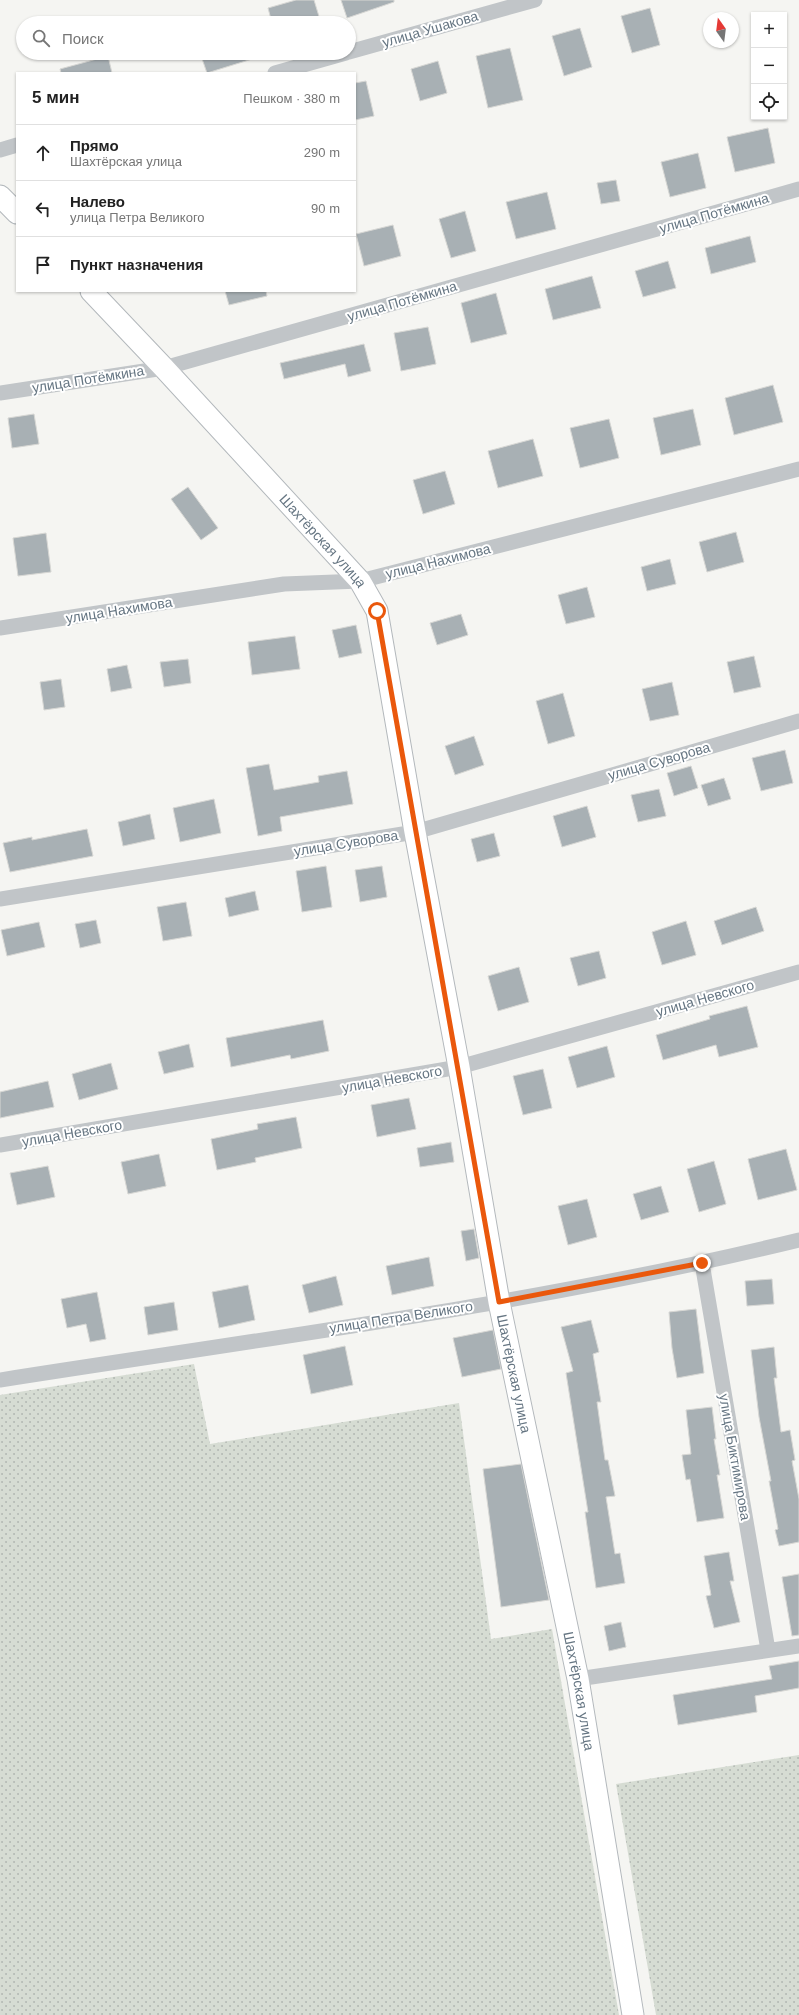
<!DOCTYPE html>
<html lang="ru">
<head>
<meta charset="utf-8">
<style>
	:root { --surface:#fff; --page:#f6f6f6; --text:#222; --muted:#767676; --line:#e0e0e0 }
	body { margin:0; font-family:Arial,sans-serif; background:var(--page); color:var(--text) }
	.controls { position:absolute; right:12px; top:12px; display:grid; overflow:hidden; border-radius:0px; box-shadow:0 1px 3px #0004 }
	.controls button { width:36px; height:36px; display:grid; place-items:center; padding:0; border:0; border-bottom:1px solid var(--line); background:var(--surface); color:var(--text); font:20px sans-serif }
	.compass { position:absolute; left:703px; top:12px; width:36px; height:36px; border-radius:50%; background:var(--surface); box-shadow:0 1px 3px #0004; rotate:346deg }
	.stop { position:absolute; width:12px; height:12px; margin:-9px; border:3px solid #ea580c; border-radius:50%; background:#fff }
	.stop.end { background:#ea580c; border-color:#fff; box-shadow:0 1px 4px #0008 }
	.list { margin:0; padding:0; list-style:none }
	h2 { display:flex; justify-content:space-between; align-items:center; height:52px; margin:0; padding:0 16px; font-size:17px }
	h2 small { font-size:13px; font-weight:400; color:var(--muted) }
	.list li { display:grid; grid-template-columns:26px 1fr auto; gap:12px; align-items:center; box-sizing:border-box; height:56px; padding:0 16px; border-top:1px solid var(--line) }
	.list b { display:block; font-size:15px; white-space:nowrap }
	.list p { margin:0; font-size:13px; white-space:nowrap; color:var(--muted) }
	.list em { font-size:13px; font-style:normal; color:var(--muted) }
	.icon { flex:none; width:22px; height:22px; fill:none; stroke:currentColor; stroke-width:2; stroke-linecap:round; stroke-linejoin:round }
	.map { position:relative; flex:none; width:799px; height:2015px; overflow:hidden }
	.search { position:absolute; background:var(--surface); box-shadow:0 1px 3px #0004; left:16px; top:16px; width:340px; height:44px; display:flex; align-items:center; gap:10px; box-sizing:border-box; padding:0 14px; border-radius:22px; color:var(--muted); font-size:15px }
	.panel { position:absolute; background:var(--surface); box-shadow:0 1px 3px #0004; left:16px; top:72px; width:340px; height:220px; border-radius:0px }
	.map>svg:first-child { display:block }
	.park { fill:url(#park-dots) }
	.building { fill:#a8b0b4; stroke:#d7d7d4 }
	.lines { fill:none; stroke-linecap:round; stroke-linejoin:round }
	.secondary-casing { stroke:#b3b8bc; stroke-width:23 }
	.street { stroke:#c1c5c8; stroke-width:15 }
	.secondary { stroke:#fff; stroke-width:21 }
	.route { stroke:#ea580c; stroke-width:5 }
	.labels { text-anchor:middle; stroke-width:4; stroke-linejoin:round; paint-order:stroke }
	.street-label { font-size:14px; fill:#657582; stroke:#fff }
</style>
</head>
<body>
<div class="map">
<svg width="799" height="2015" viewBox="0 0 799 2015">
	<defs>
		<pattern id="park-dots" width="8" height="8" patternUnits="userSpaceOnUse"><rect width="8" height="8" fill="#d6dcd3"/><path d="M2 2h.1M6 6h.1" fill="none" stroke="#b1b7b1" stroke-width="1.8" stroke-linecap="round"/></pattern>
	</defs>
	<rect width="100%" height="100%" fill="#f5f5f2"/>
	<path class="park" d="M194,1364l16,80 249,-41 32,236 61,-10 67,386h-619v-620z
		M799,1755v260h-143l-40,-231z"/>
	<path class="building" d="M296,0h18l7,23h-49l-4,-15z
		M341,0h53v2l-47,16z
		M650,8l10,37 -28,8 -11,-37z
		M580,28l12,39 -28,9 -12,-40z
		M510,48l13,52 -35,8 -12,-52z
		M200,53h62v3l-55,17z
		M108,56l4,17h-51l-1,-4z
		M438,61l9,32 -27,8 -9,-32z
		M366,81l8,35 -19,4v-37z
		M768,128l7,35 -40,9 -8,-35z
		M698,153l8,35 -36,9 -9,-35z
		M616,180l4,21 -19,3 -4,-21z
		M547,192l9,37 -40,10 -10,-37z
		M465,211l11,40 -25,7 -12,-39z
		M393,225l8,31 -37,10 -8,-32z
		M750,236l6,26 -45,12 -6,-26z
		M668,261l8,27 -33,9 -8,-26z
		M592,276l9,32 -48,12 -8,-31z
		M225,291h41l1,5 -38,9z
		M496,293l11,41 -36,9 -10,-40z
		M428,327l8,37 -35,7 -7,-38z
		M364,344l7,27 -23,6 -3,-13 -61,15 -4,-16z
		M773,385l10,37 -49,13 -9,-37z
		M693,409l8,36 -40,10 -8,-37z
		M34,414l5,30 -27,4 -4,-30z
		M609,419l10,39 -39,10 -10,-40z
		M533,439l10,37 -45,12 -10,-37z
		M445,471l10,33 -32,10 -10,-34z
		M188,487l30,41 -17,12 -30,-41z
		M736,532l8,30 -37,10 -8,-30z
		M46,533l5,39 -33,4 -5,-38z
		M670,559l6,25 -29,7 -6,-24z
		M587,587l8,30 -29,7 -8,-29z
		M461,614l7,21 -31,10 -7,-22z
		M356,625l6,28 -23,5 -7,-28z
		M295,636l5,33 -48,6 -4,-33z
		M754,656l7,31 -27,6 -7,-31z
		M188,659l3,24 -27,4 -4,-25z
		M127,665l5,23 -21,4 -4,-23z
		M61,679l4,28 -21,3 -4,-28z
		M672,682l7,33 -29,6 -8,-32z
		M563,693l12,43 -27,8 -12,-43z
		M474,736l10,29 -29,10 -10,-29z
		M785,750l8,33 -32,8 -9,-33z
		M269,764l5,26 45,-8 -1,-6 29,-5 6,33 -73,13 2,14 -24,5 -12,-68z
		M691,766l7,22 -24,8 -7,-23z
		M724,778l7,21 -23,7 -7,-21z
		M659,789l7,27 -28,6 -7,-27z
		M214,799l7,34 -41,9 -7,-34z
		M587,806l9,31 -34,10 -9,-31z
		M150,814l5,25 -32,7 -5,-24z
		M87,829l6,27 -83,16 -7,-29 29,-6v3z
		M494,833l6,23 -23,6 -6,-23z
		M326,866l6,41 -30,5 -6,-41z
		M382,866l5,31 -27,5 -5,-32z
		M255,891l4,19 -30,7 -4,-19z
		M186,902l6,34 -29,5 -6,-34z
		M756,907l8,24 -42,14 -8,-24z
		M96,920l5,23 -21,5 -5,-24z
		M686,921l10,34 -34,10 -10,-33z
		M39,922l6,25 -38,9 -6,-26z
		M599,951l7,27 -28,8 -8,-28z
		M519,967l10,35 -31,9 -10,-35z
		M747,1006l11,41 -39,10 -3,-12 -53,15 -7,-25 54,-16 -1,-3z
		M323,1020l6,31 -38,8 -1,-4 -59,12 -5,-29z
		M189,1044l5,23 -30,7 -6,-22z
		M607,1046l8,31 -38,11 -9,-31z
		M111,1063l7,26 -39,11 -7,-26z
		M543,1069l9,39 -29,7 -10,-39z
		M48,1081l6,26 -54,11v-26z
		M409,1098l7,31 -39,8 -6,-32z
		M296,1117l6,31 -47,10 1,4 -39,8 -6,-31 47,-10 -1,-5z
		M451,1142l3,20 -34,5 -3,-19z
		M786,1149l11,41 -39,10 -10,-41z
		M159,1154l7,32 -38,8 -7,-32z
		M714,1161l12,43 -27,8 -12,-43z
		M48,1166l7,31 -38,8 -7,-32z
		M661,1186l8,26 -28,8 -8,-26z
		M587,1199l10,38 -29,8 -10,-39z
		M474,1229l5,29 -13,3 -5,-30z
		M429,1257l5,29 -42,9 -6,-29z
		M336,1276l7,29 -34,8 -7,-28z
		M772,1279l2,25 -27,2 -2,-25z
		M248,1285l7,35 -36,8 -7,-36z
		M97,1292l9,47 -16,3 -4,-18 -19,4 -6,-29z
		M174,1302l4,28 -30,5 -4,-28z
		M696,1309l8,64 -27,5 -5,-30 -3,-36z
		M591,1320l8,32 -6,2 8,48h-4l8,58h3l7,36 -9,1 9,57 5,-1 5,30 -29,5 -11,-76h3l-22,-139 7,-2 -12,-44z
		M493,1330l8,39 -39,8 -9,-39z
		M345,1346l8,39 -42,9 -8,-39z
		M774,1347l3,31h-3l7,54 9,-2 5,30 -3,1 7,38v43l-20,4 -4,-16 3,-1 -9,-48h2l-12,-64 -8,-67z
		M712,1407l4,32h-2l6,36h-3l7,43 -27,4 -7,-43 -4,1 -4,-25 9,-1 -5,-44z
		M521,1464l28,136 -48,7 -18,-138z
		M729,1552l5,29h-4l10,41 -26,6 -8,-32 5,-1 -7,-39z
		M799,1574v61l-7,1 -10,-59z
		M621,1622l5,25 -17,4 -5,-25z
		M799,1661v27l-44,8 2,16 -79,13 -5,-30 99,-16 -3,-13z"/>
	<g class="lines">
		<g class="secondary-casing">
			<g id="secondary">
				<path d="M0,196l17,17"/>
				<path id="s1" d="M91,291l73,77 196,213 17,30 38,221 44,235 40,235 79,377 55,336"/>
			</g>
		</g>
		<path class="street" d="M349,52l186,-52
			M275,73l71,-20
			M0,150l17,-5
			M0,393l164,-25 635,-179
			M0,628l284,-44 76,-3 439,-112
			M0,899l415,-67 384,-111
			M0,1145l459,-78 340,-95
			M702,1263l66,387
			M0,1380c267,-42 536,-76 799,-140
			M578,1679l221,-33"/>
		<use href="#secondary" class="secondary"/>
	</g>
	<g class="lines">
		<path class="route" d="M377,611c39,231 83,460 122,691l203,-39"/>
	</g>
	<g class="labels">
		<g class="street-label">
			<text transform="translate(430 29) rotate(-16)" y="5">улица Ушакова</text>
			<text transform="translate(714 213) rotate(-16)" y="5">улица Потёмкина</text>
			<text transform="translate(402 301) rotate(-16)" y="5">улица Потёмкина</text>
			<text transform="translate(88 379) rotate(-9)" y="5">улица Потёмкина</text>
			<text dy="5" stroke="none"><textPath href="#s1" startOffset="341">Шахтёрская улица</textPath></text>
			<text transform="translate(438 561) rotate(-14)" y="5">улица Нахимова</text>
			<text transform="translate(119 610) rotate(-9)" y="5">улица Нахимова</text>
			<text transform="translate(659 761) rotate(-16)" y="5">улица Суворова</text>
			<text transform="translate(346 843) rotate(-9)" y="5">улица Суворова</text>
			<text transform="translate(705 998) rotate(-16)" y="5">улица Невского</text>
			<text transform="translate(392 1079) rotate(-10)" y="5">улица Невского</text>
			<text transform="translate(72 1133) rotate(-10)" y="5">улица Невского</text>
			<text transform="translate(401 1317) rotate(-9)" y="5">улица Петра Великого</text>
			<text dy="5" stroke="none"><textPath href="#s1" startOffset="1205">Шахтёрская улица</textPath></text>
			<text transform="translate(735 1457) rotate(80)" y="5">улица Биктимирова</text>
			<text dy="5" stroke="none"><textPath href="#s1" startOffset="1529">Шахтёрская улица</textPath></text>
		</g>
	</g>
</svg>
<div class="controls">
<button>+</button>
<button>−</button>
<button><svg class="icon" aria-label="locate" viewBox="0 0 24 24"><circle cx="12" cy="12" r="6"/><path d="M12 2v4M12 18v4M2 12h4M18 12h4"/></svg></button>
</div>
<svg class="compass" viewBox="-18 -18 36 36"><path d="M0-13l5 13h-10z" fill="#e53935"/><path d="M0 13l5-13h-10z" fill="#767676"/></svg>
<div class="stop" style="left:377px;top:611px"></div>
<div class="stop end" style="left:702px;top:1263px"></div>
<div class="search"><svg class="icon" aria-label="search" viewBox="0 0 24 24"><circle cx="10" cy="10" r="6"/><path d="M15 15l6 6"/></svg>Поиск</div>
<section class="panel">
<h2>5 мин<small>Пешком · 380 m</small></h2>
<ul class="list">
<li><svg class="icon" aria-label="ahead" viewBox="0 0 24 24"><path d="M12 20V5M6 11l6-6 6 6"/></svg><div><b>Прямо</b><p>Шахтёрская улица</p></div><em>290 m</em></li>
<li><svg class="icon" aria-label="left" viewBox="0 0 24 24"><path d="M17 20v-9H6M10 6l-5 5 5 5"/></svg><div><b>Налево</b><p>улица Петра Великого</p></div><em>90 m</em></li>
<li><svg class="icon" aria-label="arrive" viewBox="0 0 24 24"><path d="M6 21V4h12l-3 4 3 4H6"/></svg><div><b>Пункт назначения</b></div></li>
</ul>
</section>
</div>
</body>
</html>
